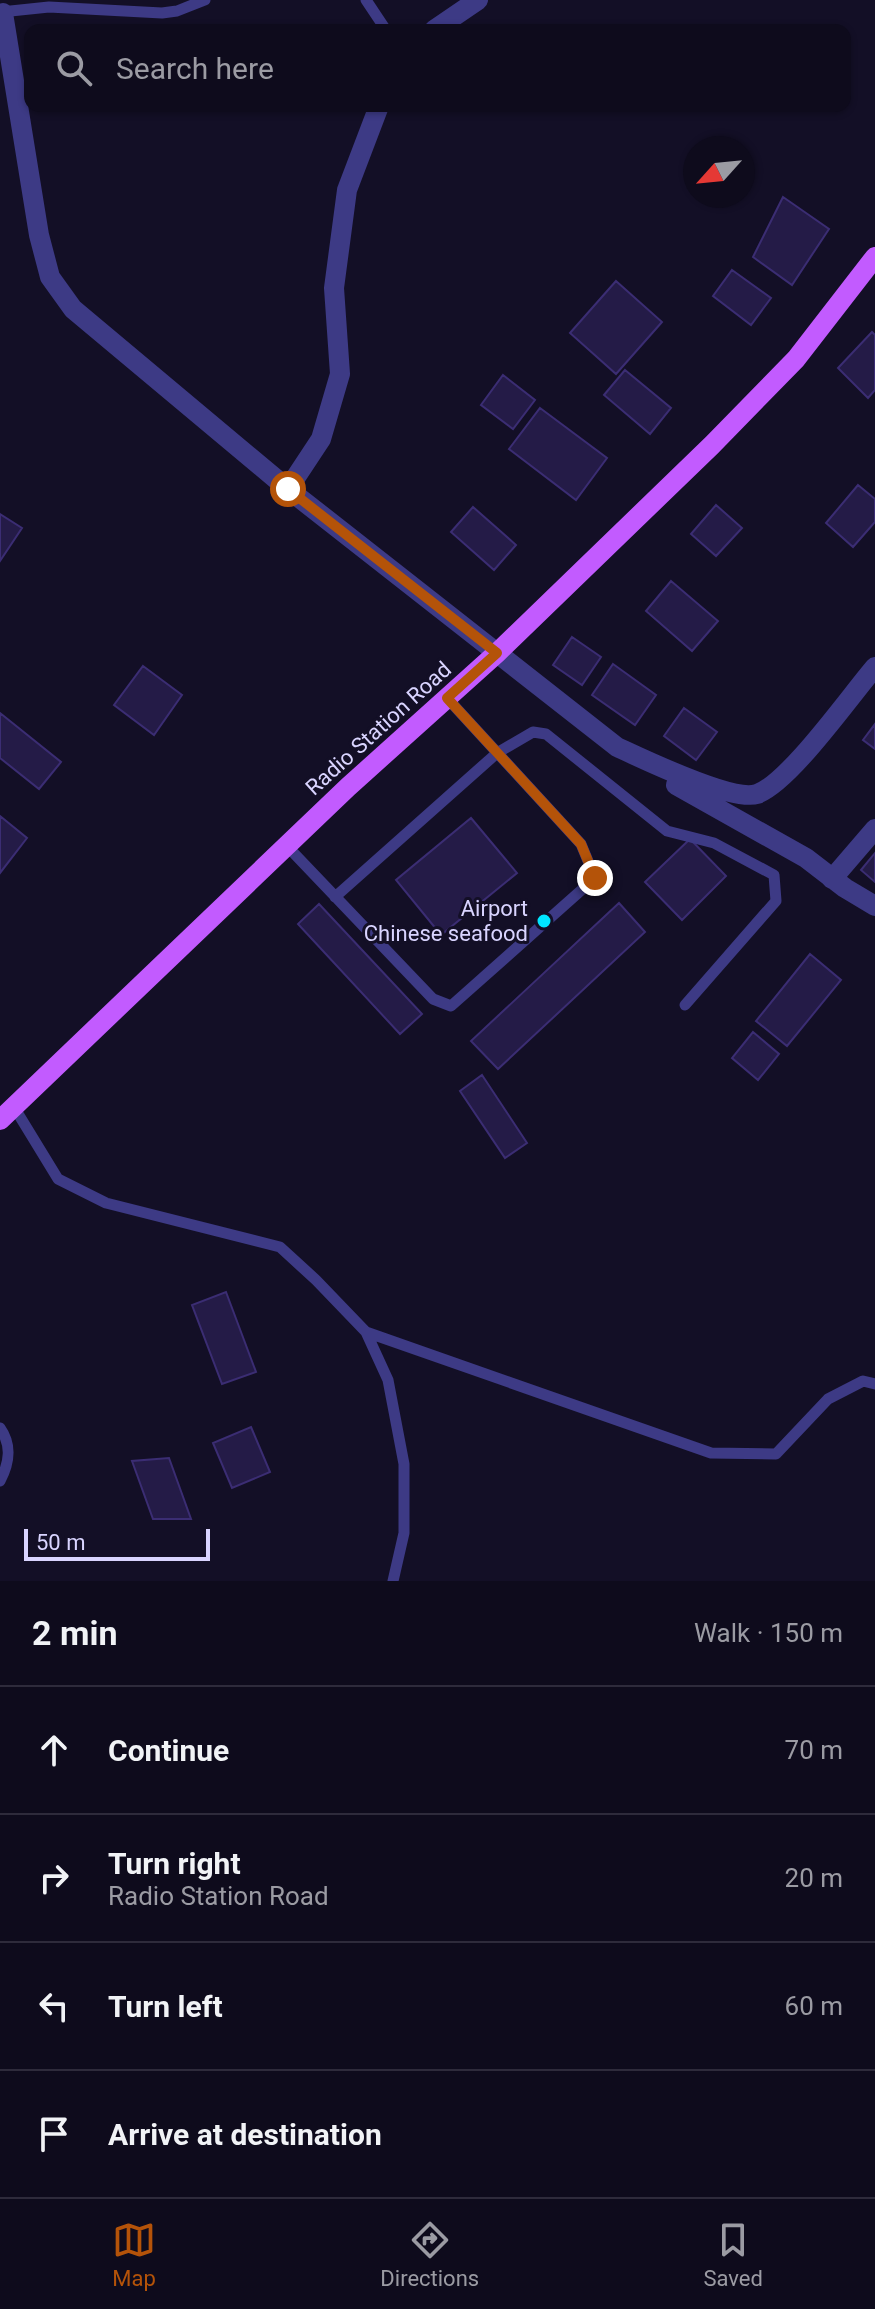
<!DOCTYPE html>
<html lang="en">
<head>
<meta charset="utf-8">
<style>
	:root { --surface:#0e0b1c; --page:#1c1929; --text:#f1f3f6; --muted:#9b9ba3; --line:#2e2b3b; --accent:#b45309 }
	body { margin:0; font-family:Roboto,sans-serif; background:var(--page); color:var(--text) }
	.compass { position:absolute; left:683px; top:136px; width:72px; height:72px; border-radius:50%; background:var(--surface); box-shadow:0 2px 6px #0004; rotate:243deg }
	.scale { position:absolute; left:24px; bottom:20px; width:186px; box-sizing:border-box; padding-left:8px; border:4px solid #d9d4ff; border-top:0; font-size:22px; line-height:28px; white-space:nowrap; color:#d9d4ff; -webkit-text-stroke:6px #130f26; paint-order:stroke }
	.stop { position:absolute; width:24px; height:24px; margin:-18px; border:6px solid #b45309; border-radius:50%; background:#fff }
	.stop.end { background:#b45309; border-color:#fff; box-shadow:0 2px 8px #0008 }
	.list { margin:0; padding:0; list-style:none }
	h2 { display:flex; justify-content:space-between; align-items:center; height:104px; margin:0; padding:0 32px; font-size:34px }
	h2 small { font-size:26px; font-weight:400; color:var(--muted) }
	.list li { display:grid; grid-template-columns:52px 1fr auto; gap:24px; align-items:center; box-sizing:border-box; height:128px; padding:0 32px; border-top:2px solid var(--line) }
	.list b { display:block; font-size:30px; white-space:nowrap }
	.list p { margin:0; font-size:26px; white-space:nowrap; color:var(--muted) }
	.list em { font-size:26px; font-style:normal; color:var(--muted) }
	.icon { flex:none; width:44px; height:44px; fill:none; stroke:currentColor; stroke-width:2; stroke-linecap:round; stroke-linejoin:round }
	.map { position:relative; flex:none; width:875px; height:1581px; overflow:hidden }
	.search { position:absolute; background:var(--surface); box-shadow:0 2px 6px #0004; left:24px; right:24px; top:24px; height:88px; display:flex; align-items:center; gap:20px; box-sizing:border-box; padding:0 28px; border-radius:16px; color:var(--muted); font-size:30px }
	.sheet { height:616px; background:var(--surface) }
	nav { display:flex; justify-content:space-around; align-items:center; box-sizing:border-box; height:112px; border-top:2px solid var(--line); background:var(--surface); font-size:22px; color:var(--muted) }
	nav a { display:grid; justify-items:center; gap:4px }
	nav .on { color:var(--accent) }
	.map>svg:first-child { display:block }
	.building { fill:#241b47; stroke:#3b2d73; stroke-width:2 }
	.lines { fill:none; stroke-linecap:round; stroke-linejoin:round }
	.service { stroke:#3d3a85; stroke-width:11 }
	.minor { stroke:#3d3a85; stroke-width:20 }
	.primary { stroke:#c25bff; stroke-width:20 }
	.route { stroke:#b45309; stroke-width:10 }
	.poi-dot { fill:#00e5ff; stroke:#130f26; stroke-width:3 }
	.labels { text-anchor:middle; stroke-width:6; stroke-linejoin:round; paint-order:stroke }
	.street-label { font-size:22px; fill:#d9d4ff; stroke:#130f26 }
	.poi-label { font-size:22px; fill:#d9d4ff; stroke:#130f26; text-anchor:end }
</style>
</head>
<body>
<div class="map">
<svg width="875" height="1581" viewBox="0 0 875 1581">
	<rect width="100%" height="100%" fill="#130f26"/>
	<path class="building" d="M783,197l46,32 -37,56 -39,-28z
		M732,270l39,28 -20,27 -38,-29z
		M616,281l46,41 -46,52 -46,-41z
		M872,332l3,3v55l-7,8 -30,-30z
		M625,370l46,38 -21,26 -46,-39z
		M503,375l32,25 -22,29 -32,-24z
		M540,408l67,50 -31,42 -67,-51z
		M858,485l17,14v23l-22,25 -27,-24z
		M716,505l26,23 -26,28 -25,-22z
		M473,507l43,38 -22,25 -43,-38z
		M0,514l22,14 -22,33z
		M671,581l47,40 -26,30 -46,-40z
		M572,637l29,20 -19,28 -29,-20z
		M613,664l43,31 -21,30 -43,-30z
		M143,666l39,29 -28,40 -40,-30z
		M684,708l33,24 -21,28 -32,-24z
		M0,713l61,49 -22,27 -39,-31z
		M875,724v25l-12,-9z
		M0,816l27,22 -27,35z
		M471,818l46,55 -76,62 -45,-55z
		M690,839l36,37 -44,44 -37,-38z
		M875,853v29l-14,-12z
		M619,903l26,29 -147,137 -27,-28z
		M319,904l103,110 -22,20 -102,-110z
		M810,954l31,26 -54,66 -31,-25z
		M753,1032l26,22 -21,26 -26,-22z
		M482,1075l45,68 -22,15 -45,-67z
		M226,1292l30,80 -34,12 -30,-79z
		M251,1427l19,45 -38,16 -19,-45z
		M169,1458l22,61h-38l-21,-58z"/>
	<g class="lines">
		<path class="service" d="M366,0l20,30
			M1,12l48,-5 113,6 15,-2 28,-11
			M286,845l147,154 18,7 144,-128 -14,-34 -134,-146
			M335,897l162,-144 36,-21 13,2 121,97 47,12 60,32 2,26 -91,104
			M14,1107l44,72 48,24 174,44 36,33 50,52 22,48 16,84v69l-11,48
			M366,1332l345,121 65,1 52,-55 35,-18 12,3
			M0,1428c12,17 10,34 0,53"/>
		<path class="minor" d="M3,13l36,222 11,42 23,32 215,180 329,258c26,12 115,55 140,47 32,-11 93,-98 118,-127
			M434,30l44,-30
			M288,489l33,-50 19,-65 -6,-86 13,-98 32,-84
			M676,785l130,73 39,30 30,18
			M832,879l43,-50"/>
		<path class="primary" d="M0,1120l348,-333 149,-134 215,-208 84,-86 79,-102"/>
	</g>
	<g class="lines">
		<path class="route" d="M288,489l209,164 -50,45 134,146 14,34"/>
	</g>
	<circle class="poi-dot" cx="544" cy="921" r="8"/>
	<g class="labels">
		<g class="street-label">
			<text transform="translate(378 728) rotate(-42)" y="8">Radio Station Road</text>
		</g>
		<g class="poi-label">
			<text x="528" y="916">Airport<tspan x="528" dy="25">Chinese seafood</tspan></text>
		</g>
	</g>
</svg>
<svg class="compass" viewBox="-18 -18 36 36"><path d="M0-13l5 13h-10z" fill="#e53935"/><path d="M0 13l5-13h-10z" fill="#9b9ba3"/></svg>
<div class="scale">50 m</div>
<div class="stop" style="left:288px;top:489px"></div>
<div class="stop end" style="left:595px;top:878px"></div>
<div class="search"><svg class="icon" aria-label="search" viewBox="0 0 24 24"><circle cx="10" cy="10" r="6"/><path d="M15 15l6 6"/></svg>Search here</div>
</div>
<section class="sheet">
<h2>2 min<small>Walk · 150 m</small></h2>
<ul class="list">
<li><svg class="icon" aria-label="ahead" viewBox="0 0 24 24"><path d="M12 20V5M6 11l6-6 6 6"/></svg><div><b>Continue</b></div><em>70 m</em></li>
<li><svg class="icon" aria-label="right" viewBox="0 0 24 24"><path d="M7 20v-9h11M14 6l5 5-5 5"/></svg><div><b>Turn right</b><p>Radio Station Road</p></div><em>20 m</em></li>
<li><svg class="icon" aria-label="left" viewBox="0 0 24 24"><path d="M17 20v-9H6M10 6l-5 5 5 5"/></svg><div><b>Turn left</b></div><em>60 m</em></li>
<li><svg class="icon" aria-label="arrive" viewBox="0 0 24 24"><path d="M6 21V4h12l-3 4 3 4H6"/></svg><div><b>Arrive at destination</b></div></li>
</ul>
</section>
<nav>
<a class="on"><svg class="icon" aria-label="map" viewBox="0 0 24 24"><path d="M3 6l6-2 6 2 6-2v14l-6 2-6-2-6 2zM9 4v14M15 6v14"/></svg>Map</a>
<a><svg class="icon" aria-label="directions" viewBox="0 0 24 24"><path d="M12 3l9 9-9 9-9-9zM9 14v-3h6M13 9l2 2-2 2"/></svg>Directions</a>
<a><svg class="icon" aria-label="saved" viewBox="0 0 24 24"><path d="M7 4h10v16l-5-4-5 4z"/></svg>Saved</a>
</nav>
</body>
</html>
